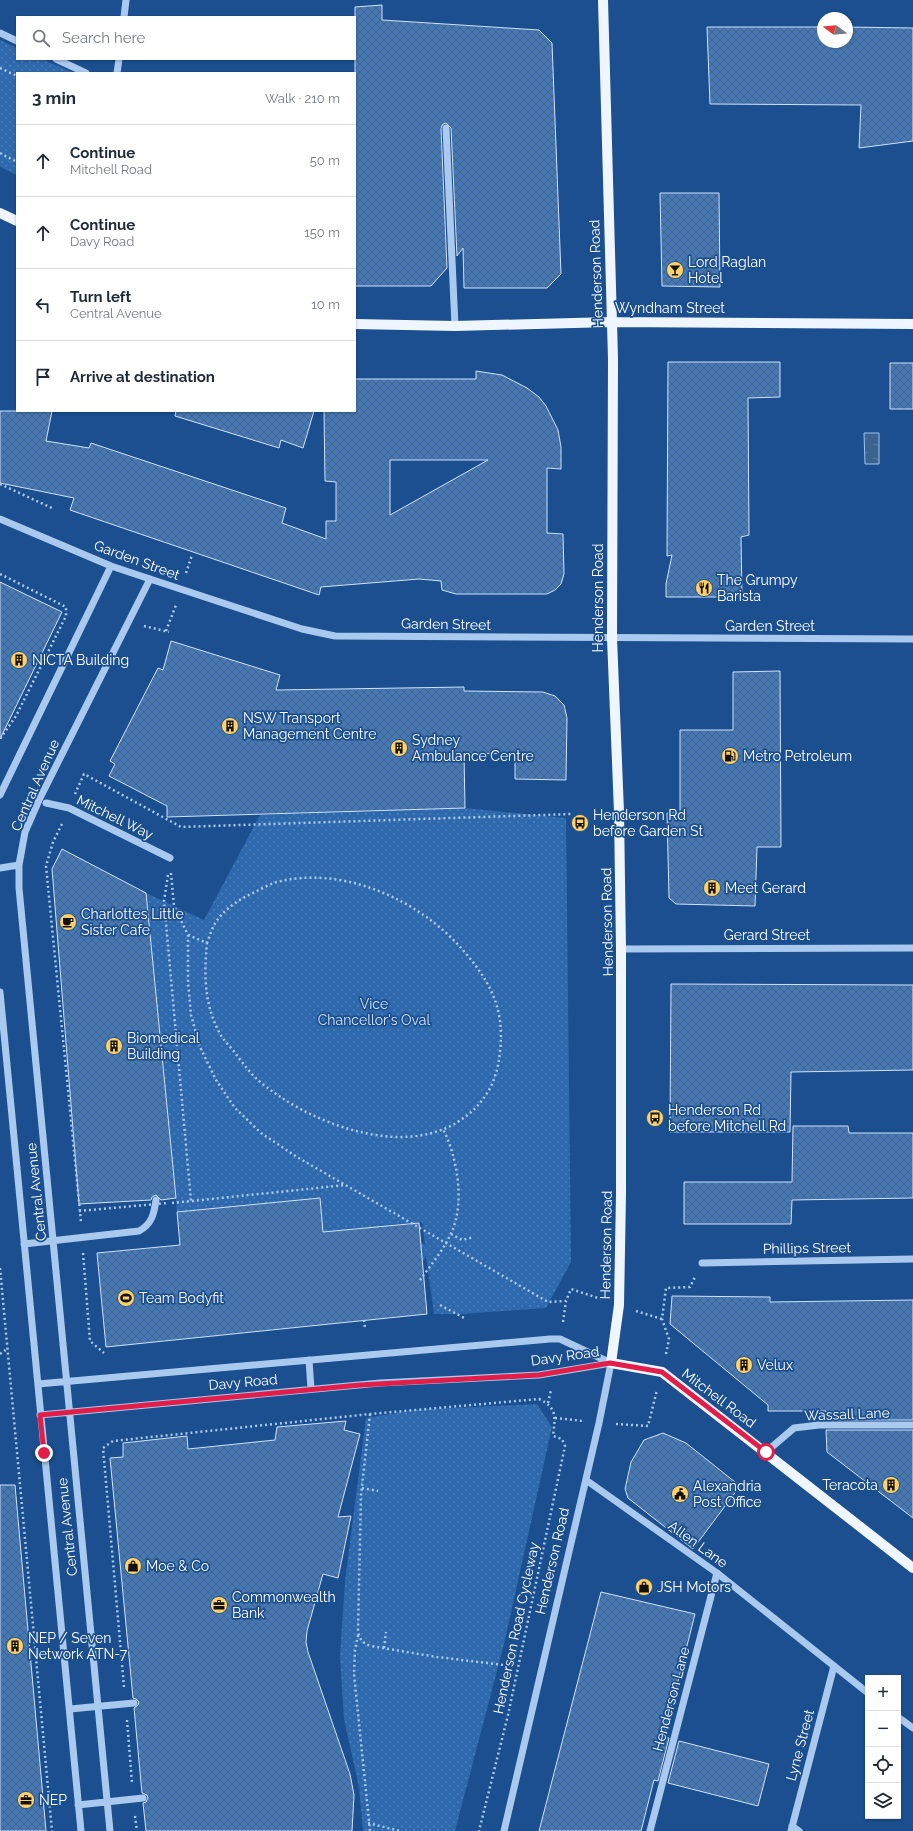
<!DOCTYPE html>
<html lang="en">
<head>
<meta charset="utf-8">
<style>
	:root { --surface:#fff; --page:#f6f6f7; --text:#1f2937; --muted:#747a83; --line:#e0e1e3 }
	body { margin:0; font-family:Raleway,sans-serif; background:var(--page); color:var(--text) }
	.controls { position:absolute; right:12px; bottom:12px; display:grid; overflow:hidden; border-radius:0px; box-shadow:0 1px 3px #0004 }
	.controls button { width:36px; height:36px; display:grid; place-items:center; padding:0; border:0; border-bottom:1px solid var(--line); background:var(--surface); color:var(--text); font:20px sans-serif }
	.compass { position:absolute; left:817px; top:12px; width:36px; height:36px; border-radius:50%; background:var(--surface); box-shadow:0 1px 3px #0004; rotate:286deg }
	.stop { position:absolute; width:12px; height:12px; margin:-9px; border:3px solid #e11d48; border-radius:50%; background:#fff }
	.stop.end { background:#e11d48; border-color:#fff; box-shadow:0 1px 4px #0008 }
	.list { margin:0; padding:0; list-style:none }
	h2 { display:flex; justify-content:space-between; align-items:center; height:52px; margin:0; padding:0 16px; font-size:17px }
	h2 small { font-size:13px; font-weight:400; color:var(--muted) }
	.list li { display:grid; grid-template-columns:26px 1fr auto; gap:12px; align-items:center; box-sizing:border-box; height:72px; padding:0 16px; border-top:1px solid var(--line) }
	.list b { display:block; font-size:15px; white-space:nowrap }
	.list p { margin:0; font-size:13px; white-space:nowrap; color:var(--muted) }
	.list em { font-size:13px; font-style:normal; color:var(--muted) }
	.icon { flex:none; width:22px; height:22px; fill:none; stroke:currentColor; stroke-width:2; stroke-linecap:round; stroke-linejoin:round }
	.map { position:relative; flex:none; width:913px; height:1831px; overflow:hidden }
	.search { position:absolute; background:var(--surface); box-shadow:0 1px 3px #0004; left:16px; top:16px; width:340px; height:44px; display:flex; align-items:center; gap:10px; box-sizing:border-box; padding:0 14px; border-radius:0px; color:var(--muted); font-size:15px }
	.panel { position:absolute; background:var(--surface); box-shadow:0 1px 3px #0004; left:16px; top:72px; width:340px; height:340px; border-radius:0px }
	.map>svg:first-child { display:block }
	.park { fill:url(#park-dots); fill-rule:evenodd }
	.water { fill:url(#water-ripples); stroke:#9cc4f0 }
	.building { fill:url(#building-cross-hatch); stroke:#cfe3fa; fill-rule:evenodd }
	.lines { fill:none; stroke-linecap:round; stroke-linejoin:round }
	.path { stroke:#a9c9ee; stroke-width:2.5; stroke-dasharray:2 3; stroke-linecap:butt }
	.minor { stroke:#a9c9ee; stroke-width:7 }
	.major { stroke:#f0f6ff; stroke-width:10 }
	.path-bridge { stroke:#a9c9ee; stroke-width:2.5; stroke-dasharray:2 3; stroke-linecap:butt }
	.route { stroke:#e11d48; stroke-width:5 }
	.labels { text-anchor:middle; stroke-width:3.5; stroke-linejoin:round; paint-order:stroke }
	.poi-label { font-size:14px; fill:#fff; stroke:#1b4f8f; text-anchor:start }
	.street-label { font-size:14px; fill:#fff; stroke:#1b4f8f }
	.park-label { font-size:14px; fill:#cfe3fa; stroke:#1b4f8f }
</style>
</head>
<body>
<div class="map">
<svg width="913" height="1831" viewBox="0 0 913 1831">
	<defs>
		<pattern id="park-dots" width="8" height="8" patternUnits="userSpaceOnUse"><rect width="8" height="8" fill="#2e69ad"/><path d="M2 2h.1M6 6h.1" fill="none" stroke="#4d80b9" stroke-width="1.8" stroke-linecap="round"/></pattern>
		<pattern id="water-ripples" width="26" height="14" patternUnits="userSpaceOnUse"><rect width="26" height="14" fill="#3c6290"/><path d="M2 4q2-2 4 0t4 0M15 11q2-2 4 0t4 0" fill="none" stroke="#597aa1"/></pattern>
		<pattern id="building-cross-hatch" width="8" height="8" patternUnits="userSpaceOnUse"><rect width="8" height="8" fill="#4478b7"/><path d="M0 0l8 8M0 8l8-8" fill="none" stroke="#486282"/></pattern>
	</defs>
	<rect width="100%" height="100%" fill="#1b4f8f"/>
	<path class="park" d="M0,40l17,8v11h25l32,14h-57v102l-17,-8z
		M465,808l101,10 5,444 -25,46 -84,6h-28l-8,-58 -6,10h-22l-32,-38 -43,4 -3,-34 -143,14 -31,-319 58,27 56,-105zM422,1222l3,23 -27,-20z
		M537,1404l15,23 -48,217 -49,187h-92l-4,-44 -15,-68 -4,-63 5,-75 21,-163 48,-8z"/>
	<path class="water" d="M864,433h15v31h-14z"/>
	<path class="building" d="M382,5v15l157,10 13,13 9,231 -14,14h-83l-1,-40 -6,8 -6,-128 -5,-5 -3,1 -2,4 6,140 -16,18h-76v-279z
		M707,27h116v15h24v-15l66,1v113l-54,7 2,-43 -151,-1z
		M660,193h59l1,94 -58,-1z
		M668,362h112v35l-32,1 1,137 -8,2 1,60h-76v-13l6,-29 -5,1z
		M890,363h23v46h-23z
		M476,371l26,4 25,13 12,9 7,9 12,24 3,17v22l-14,-1v65l16,1 1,40 -3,10 -6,6 -8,4h-91l-14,-4 -1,-9 -22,-2 -98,8 -2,8 -249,-85 4,-12 -74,-15v-72h52l-6,30 43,7 2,-5 195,65 -4,15 44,16v-18h10v-39l-11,-1 -1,-70h31v-32h121zM390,460h98l-98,55z
		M176,411h138l-11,37 -22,-8 -2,8 -104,-32z
		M0,582l62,30 -62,127z
		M171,641l109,34 -4,15 188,-3v4l79,1 12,4 9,9 3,13 -1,62 -51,-1v-25l-51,-1 1,55 -298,9v-11l-58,-30 6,-12 -5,-3 48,-93 5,2z
		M780,671l1,176h-24l-2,59 -79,-2 -7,-6 -2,-85h13v-83h53v-58z
		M62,849l84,44 30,305 -15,2 -5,-5 -4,2 -1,3 -72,4 -27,-335z
		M671,984l242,1v85l-122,2 -1,60h-120z
		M793,1126h55l1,7h64v65l-121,2 -1,24h-107v-42h108z
		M320,1198l3,34 96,-9 8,91 -321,33 -9,-94 83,-8 -3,-33z
		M672,1296l98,1v5l143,-2v120h-87v-9h-58v-6l-98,-81z
		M346,1421l-2,9 16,4 -22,83 13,-1 -13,62 -15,-4 -16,57 -1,11 2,10 42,122 4,21 -2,36h-206l-3,-28 3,-1 2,-4 -1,-3 -5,-2 -8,-85 4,-3 1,-3 -3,-3 -3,-1 -23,-240 13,-1v-14l64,-7 1,13 87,-9 2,-13z
		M826,1430h87v88l-86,-66z
		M663,1433l23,10 54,43 -47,63 -65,-51 -3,-9 6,-27 13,-22z
		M0,1485h15l31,346h-46z
		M601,1592l94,22 -31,123 5,1 -11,43 -4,-1 -13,51h-102z
		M679,1741l90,23 -11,42 -90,-23z"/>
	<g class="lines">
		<path class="path" d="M0,68l17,8
			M0,153l17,9
			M0,484l54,25
			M186,573l6,-18
			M0,574l66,33v9l-50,100 -16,23
			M144,626l25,6
			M166,631l10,-26
			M75,794l9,-20 97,53 391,-13
			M62,824l-9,18 -7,24 35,356
			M171,873l3,33 14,29v47l3,33 9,32 16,33 19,28 26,25 36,24 251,145 18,-1 5,-12 30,10
			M168,875l-4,26 27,300
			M188,935l19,8c-3,31 -3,60 12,89 4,8 11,14 16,21 7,9 14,19 23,27 47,41 139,78 198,43 28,-17 41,-40 44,-71 5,-44 -10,-71 -38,-103 -43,-49 -119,-84 -185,-67 -7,2 -14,6 -20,9 -15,7 -29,15 -39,28 -5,6 -8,16 -11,24
			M172,1203l174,-18
			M79,1211l55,-5
			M451,1234l11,6 12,-3
			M83,1253l7,88 14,12
			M0,1268l52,563
			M420,1280c11,-15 25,-32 32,-49 13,-29 5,-75 -9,-102
			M440,1305l26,14
			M636,1311l26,8
			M364,1320l1,8
			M563,1322l3,-21
			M0,1354l7,-5
			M666,1354l3,-15 -7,-20 4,-31 24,-1 5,-10
			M548,1403l3,-13
			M370,1414l-9,81 -3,135c1,9 4,13 13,16l66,11 67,8
			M555,1418l28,3
			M616,1424l32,2 9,-36
			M362,1488l16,3
			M358,1635l-3,15 -1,24 16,157
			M384,1648l2,-16
			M124,1687l-21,-239 10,-7 257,-27 169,-15c19,9 16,19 14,37l9,3 3,7 -57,269 -29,116
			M127,1720l5,63
			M135,1816l2,15
			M368,1823l32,8"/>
		<path class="minor" d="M124,17l2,-17
			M0,33l17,8
			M56,59l30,14
			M117,73l2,-14
			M446,128l9,198
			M0,519l111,47 39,13 152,50 33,7 578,3
			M0,795l111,-229
			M46,803l23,5 101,50
			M0,868l19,-3
			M621,949l292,-1
			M0,992l81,839
			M24,1244l115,-13c13,-7 15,-17 17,-31
			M702,1263l211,-4
			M309,1360l2,29
			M38,1384l512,-45h10l51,24
			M40,1415l340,-32 159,-8 72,-12
			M766,1452l28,-24 25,-3h94
			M586,1480l131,93 151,120
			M70,1709l64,-6
			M898,1717l15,11
			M78,1805l65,-7
			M792,1826l7,5
			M110,1831l-91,-943v-23l6,-33 14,-32 111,-221
			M504,1831l95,-408 12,-60
			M650,1831l67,-258
			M791,1831l43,-165"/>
		<path class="major" d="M603,0l10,359 -1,279 7,174 2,137v245l-2,111 -8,58 51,9 251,196
			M0,213l17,8
			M355,324l100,2 157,-4 301,2"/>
		<path class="path-bridge" d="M134,1206l34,-3"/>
	</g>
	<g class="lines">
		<path class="route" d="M44,1453l-4,-38 320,-30 179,-10 71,-12 52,9 104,80"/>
	</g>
	<defs>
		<g id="bar-disc" transform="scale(0.9)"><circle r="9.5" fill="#ffd166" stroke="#1b4f8f"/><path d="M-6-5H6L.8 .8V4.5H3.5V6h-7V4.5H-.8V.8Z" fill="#111"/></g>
		<g id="restaurant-disc" transform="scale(0.9)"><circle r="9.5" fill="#ffd166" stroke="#1b4f8f"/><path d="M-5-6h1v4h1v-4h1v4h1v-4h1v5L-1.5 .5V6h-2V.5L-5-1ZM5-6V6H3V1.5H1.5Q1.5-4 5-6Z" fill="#111"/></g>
		<g id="building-disc" transform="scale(0.9)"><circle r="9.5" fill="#ffd166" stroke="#1b4f8f"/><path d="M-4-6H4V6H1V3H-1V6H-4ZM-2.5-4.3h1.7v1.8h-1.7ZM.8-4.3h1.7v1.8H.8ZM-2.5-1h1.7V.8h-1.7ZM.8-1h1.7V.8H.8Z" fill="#111"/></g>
		<g id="fuel-disc" transform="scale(0.9)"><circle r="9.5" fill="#ffd166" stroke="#1b4f8f"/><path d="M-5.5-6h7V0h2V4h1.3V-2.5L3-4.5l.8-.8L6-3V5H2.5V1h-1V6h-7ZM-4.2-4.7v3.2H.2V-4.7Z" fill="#111"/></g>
		<g id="bus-disc" transform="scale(0.9)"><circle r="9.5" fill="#ffd166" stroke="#1b4f8f"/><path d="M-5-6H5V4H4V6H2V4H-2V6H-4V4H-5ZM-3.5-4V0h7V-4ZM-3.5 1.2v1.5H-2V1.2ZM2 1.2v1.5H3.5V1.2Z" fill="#111"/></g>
		<g id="cafe-disc" transform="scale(0.9)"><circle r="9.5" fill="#ffd166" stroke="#1b4f8f"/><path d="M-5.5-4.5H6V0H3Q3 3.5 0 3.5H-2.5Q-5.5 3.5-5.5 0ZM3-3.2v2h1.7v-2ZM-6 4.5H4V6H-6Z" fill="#111"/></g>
		<g id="stadium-disc" transform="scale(0.9)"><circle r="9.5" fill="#ffd166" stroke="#1b4f8f"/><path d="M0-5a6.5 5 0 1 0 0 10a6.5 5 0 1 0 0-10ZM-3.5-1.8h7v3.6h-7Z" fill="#111"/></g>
		<g id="civic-disc" transform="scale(0.9)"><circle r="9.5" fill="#ffd166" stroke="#1b4f8f"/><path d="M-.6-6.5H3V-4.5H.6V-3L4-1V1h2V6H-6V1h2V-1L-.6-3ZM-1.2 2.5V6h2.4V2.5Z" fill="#111"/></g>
		<g id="shop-disc" transform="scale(0.9)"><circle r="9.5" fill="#ffd166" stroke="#1b4f8f"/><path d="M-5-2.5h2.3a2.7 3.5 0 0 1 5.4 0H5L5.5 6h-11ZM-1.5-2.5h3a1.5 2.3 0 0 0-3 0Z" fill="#111"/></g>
		<g id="office-disc" transform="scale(0.9)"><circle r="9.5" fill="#ffd166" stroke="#1b4f8f"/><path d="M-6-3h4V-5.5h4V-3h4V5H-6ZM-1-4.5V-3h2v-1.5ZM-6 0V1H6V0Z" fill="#111"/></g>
	</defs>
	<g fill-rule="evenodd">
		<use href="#bar-disc" x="675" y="270"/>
		<use href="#restaurant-disc" x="704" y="588"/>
		<use href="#building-disc" x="19" y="660"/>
		<use href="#building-disc" x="230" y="726"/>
		<use href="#building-disc" x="399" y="748"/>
		<use href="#fuel-disc" x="730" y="756"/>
		<use href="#bus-disc" x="580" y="823"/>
		<use href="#building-disc" x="712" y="888"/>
		<use href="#cafe-disc" x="68" y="922"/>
		<use href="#building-disc" x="114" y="1046"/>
		<use href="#bus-disc" x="655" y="1118"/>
		<use href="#stadium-disc" x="126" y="1298"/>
		<use href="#building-disc" x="744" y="1365"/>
		<use href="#building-disc" x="891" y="1485"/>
		<use href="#civic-disc" x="680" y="1494"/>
		<use href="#shop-disc" x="133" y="1566"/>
		<use href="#shop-disc" x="644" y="1587"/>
		<use href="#office-disc" x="219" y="1605"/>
		<use href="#building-disc" x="15" y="1646"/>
		<use href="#office-disc" x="26" y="1800"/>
	</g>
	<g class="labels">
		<g class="poi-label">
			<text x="688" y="267">Lord Raglan<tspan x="688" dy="16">Hotel</tspan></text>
			<text x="717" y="585">The Grumpy<tspan x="717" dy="16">Barista</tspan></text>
			<text x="32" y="665">NICTA Building</text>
			<text x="243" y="723">NSW Transport<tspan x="243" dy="16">Management Centre</tspan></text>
			<text x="412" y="745">Sydney<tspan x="412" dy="16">Ambulance Centre</tspan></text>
			<text x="743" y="761">Metro Petroleum</text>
			<text x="593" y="820">Henderson Rd<tspan x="593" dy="16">before Garden St</tspan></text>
			<text x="725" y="893">Meet Gerard</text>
			<text x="81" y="919">Charlottes Little<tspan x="81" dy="16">Sister Cafe</tspan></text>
			<text x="127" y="1043">Biomedical<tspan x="127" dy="16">Building</tspan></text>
			<text x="668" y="1115">Henderson Rd<tspan x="668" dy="16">before Mitchell Rd</tspan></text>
			<text x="139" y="1303">Team Bodyfit</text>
			<text x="757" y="1370">Velux</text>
			<text x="878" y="1490" text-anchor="end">Teracota</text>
			<text x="693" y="1491">Alexandria<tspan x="693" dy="16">Post Office</tspan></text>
			<text x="146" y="1571">Moe &amp; Co</text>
			<text x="657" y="1592">JSH Motors</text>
			<text x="232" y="1602">Commonwealth<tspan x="232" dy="16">Bank</tspan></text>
			<text x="28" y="1643">NEP / Seven<tspan x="28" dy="16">Network ATN-7</tspan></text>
			<text x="39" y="1805">NEP</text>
		</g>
		<g class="street-label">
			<text transform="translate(596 274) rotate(-92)" y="5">Henderson Road</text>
			<text x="670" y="313">Wyndham Street</text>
			<text transform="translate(137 560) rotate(20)" y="5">Garden Street</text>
			<text transform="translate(598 598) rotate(-90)" y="5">Henderson Road</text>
			<text transform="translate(446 624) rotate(1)" y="5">Garden Street</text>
			<text x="770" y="631">Garden Street</text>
			<text transform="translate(35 785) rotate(-66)" y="5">Central Avenue</text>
			<text transform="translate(115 817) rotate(26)" y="5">Mitchell Way</text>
			<text transform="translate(607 922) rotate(-91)" y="5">Henderson Road</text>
			<text x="767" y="940">Gerard Street</text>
			<text transform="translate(36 1192) rotate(-96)" y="5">Central Avenue</text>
			<text transform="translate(606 1245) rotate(-89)" y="5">Henderson Road</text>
			<text transform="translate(807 1248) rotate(-1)" y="5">Phillips Street</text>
			<text transform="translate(565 1356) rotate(-8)" y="5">Davy Road</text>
			<text transform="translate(243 1382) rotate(-5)" y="5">Davy Road</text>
			<text transform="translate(719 1398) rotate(37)" y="5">Mitchell Road</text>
			<text transform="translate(847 1414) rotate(-2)" y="5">Wassall Lane</text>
			<text transform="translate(67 1527) rotate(-96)" y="5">Central Avenue</text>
			<text transform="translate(698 1544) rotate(36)" y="5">Allen Lane</text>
			<text transform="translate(552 1561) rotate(-77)" y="5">Henderson Road</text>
			<text transform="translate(516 1628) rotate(-78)" y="5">Henderson Road Cycleway</text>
			<text transform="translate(671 1699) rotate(-75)" y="5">Henderson Lane</text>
			<text transform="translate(800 1745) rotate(-75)" y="5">Lyne Street</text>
		</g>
		<g class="park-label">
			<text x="374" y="1009">Vice<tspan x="374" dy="16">Chancellor's Oval</tspan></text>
		</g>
	</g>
</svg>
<div class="controls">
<button>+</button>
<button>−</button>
<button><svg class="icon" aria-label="locate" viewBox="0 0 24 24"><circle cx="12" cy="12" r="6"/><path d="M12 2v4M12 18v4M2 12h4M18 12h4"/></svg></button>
<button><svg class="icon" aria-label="layers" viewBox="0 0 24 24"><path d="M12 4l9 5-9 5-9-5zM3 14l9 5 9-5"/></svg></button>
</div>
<svg class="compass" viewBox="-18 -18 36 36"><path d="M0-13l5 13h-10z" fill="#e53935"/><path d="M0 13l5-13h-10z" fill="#747a83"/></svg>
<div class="stop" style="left:766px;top:1452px"></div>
<div class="stop end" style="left:44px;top:1453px"></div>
<div class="search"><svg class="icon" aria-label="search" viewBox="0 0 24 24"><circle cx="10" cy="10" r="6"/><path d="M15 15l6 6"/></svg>Search here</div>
<section class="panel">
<h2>3 min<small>Walk · 210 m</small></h2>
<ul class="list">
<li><svg class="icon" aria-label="ahead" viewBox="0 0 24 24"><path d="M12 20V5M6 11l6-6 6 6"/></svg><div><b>Continue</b><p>Mitchell Road</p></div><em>50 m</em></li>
<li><svg class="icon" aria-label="ahead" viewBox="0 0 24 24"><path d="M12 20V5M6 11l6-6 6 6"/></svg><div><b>Continue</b><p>Davy Road</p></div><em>150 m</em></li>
<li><svg class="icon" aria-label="left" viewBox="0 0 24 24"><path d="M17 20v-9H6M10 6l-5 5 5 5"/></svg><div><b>Turn left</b><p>Central Avenue</p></div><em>10 m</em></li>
<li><svg class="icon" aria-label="arrive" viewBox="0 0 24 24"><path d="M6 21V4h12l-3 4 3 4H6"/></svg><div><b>Arrive at destination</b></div></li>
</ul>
</section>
</div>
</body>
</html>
